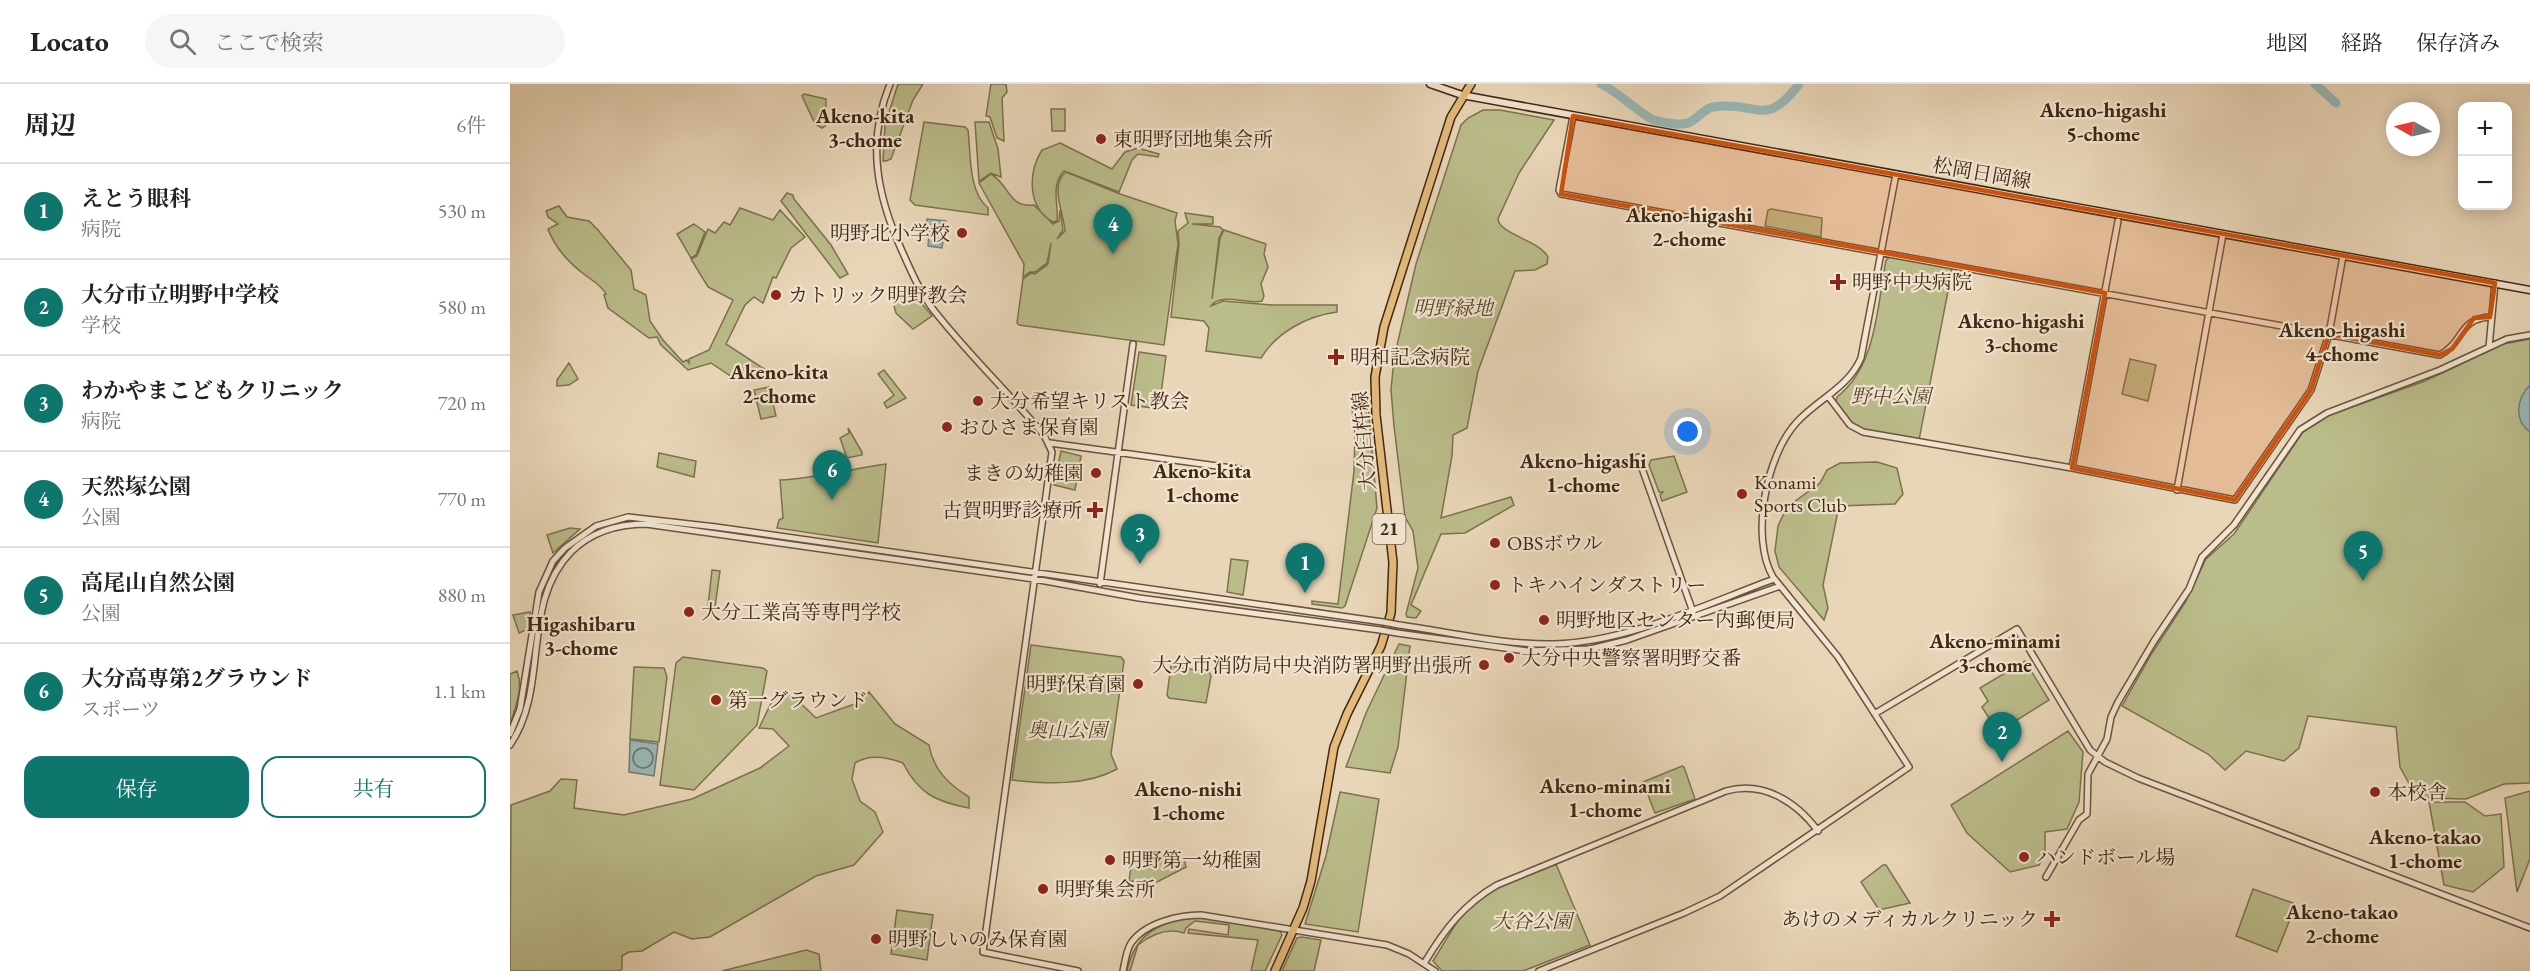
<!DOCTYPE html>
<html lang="ja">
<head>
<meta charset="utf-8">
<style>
	:root { --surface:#fff; --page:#f6f6f6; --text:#222; --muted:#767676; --line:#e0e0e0; --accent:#0f766e }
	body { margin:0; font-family:"EB Garamond","Noto Serif JP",serif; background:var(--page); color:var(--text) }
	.controls { position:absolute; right:18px; top:18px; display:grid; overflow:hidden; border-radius:12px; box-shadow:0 3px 15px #0003 }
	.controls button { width:54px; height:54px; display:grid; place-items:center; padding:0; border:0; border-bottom:2px solid var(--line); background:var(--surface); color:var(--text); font:30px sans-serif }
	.compass { position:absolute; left:1876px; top:18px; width:54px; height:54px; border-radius:50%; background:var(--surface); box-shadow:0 3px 15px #0003; rotate:278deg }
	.you { position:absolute; left:1178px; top:348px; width:21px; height:21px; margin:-15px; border:4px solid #fff; border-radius:50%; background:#1a73e8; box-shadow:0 0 0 9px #1a73e833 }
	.badge { display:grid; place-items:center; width:39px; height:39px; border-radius:50%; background:var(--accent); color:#fff; font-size:20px; font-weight:700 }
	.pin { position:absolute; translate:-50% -50px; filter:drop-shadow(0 2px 3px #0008) }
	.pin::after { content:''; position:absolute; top:32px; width:21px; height:18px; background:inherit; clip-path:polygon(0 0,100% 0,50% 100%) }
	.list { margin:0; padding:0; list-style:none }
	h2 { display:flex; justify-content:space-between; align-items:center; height:78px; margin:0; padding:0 24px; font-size:26px }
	h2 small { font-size:20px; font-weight:400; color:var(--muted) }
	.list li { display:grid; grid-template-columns:39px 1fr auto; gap:18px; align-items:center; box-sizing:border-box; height:96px; padding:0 24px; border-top:2px solid var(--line) }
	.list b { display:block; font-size:22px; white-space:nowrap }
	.list p { margin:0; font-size:20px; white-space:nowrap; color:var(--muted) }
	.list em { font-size:20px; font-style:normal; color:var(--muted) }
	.actions { display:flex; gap:12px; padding:18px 24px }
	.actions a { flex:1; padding:14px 0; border:2px solid var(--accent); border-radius:18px; text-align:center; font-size:21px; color:var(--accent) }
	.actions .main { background:var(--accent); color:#fff }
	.icon { flex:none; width:33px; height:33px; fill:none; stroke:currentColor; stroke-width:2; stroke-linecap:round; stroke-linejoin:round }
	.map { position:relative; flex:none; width:2020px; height:887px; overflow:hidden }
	header { display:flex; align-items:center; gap:36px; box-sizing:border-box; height:84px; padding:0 30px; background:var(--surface); border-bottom:2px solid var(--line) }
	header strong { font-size:28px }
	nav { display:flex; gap:33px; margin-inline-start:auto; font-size:21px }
	.search { width:420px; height:54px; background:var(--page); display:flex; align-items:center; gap:15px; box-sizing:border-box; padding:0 21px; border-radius:33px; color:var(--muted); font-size:22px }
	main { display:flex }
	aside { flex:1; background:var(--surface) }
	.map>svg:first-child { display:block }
	.green { fill:#bbbc8b; stroke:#7c724e; stroke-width:1.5 }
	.water { fill:#99b7b6; stroke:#757e74; stroke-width:1.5 }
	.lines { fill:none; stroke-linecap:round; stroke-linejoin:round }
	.shore { stroke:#6c7064; stroke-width:1.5 }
	.river { stroke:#99b7b6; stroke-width:9 }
	.tertiary-casing { stroke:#69543b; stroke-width:8 }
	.secondary-casing { stroke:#3e2911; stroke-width:9 }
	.primary-casing { stroke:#3e2911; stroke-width:10 }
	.tertiary { stroke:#f1e4d1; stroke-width:5 }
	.secondary { stroke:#f1e4d1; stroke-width:6 }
	.primary { stroke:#e4bb7c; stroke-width:7 }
	.tertiary-bridge-casing { stroke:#69543b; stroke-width:8; stroke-linecap:butt }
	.tertiary-bridge { stroke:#f1e4d1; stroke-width:5 }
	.marked { fill:#ce520d; fill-opacity:0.2; stroke:#ce520d; stroke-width:4.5; stroke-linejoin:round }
	.poi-dot { fill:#8f2418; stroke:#f1e4d1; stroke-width:2 }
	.labels { text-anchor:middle; stroke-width:4.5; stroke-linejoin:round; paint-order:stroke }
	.shield { fill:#f1e4d1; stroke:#74614b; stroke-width:1.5 }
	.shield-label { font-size:18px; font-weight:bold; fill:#3e2911 }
	.poi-label { font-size:20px; fill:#3e2911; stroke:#f1e4d1; text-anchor:start }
	.street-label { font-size:20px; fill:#3e2911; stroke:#f1e4d1 }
	.park-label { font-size:20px; font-style:italic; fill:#574629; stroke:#f1e4d1 }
	.neighbourhood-label { font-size:21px; font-weight:bold; fill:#3e2911; stroke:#f1e4d1 }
</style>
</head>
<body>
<header>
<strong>Locato</strong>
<div class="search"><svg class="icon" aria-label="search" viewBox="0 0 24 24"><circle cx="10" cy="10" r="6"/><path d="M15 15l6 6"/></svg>ここで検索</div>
<nav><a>地図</a><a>経路</a><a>保存済み</a></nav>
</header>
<main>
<aside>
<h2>周辺<small>6件</small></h2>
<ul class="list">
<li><span class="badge">1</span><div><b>えとう眼科</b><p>病院</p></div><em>530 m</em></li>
<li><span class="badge">2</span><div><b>大分市立明野中学校</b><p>学校</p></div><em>580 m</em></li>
<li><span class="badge">3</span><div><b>わかやまこどもクリニック</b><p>病院</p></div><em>720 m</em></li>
<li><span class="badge">4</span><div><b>天然塚公園</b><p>公園</p></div><em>770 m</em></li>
<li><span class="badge">5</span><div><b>高尾山自然公園</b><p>公園</p></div><em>880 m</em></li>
<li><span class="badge">6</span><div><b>大分高専第2グラウンド</b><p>スポーツ</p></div><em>1.1 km</em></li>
</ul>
<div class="actions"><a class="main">保存</a><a>共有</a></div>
</aside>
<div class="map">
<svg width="2020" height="887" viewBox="0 0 2020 887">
	<rect width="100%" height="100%" fill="#e9d6b8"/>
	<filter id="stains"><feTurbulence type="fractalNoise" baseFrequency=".00333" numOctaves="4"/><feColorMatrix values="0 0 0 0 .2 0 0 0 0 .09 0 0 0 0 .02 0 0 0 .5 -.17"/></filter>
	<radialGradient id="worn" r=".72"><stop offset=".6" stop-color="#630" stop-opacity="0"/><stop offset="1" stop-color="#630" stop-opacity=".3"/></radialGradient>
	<path class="green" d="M388,0h25l-10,16 -22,59 -5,2h-3l2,-36z
		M481,0h15l1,8 -5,6 2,43 -7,-3 -7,-21 -4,-1z
		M294,10l22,5 -1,27 -3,2 -7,-4 -13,-28z
		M541,25h14v22h-13z
		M973,26h17l54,10 -35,53 -21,46c1,15 41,21 50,38l-1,7 -12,6 -20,1 -37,100 -11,57 -14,7 -1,21 -11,62 70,-21 3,8 -49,28 -24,1 -30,71 10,6 -5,7 -9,-1 -1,-3 12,-46 -5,-37 -8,-14 -11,-91 -3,-36 3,-32 22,-94 45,-139 7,-7z
		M414,38l41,5 3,3c3,25 0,61 20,78v7l-73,-10 -5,-5z
		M465,38h14l9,27 3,28 -10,-4 -12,8z
		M550,59l52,26 13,-17 13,-4 21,6 -1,3 -20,-3 -6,6 -13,32 -55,-21c-14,15 -5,33 -7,50l-4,1c-26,-14 -25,-50 -11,-72z
		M556,88l54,22 57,19 -2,8 3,23 -14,101 -145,-20 -2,-2 6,-44 8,-6 4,1 13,-10 3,-21 -4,20 -12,9h-5l-7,5 1,-13 -45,-81 12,-9c19,11 17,34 43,31l19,19 6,-3 1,-11 3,20 -6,9 8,-8c-1,-18 -16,-46 1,-59z
		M277,109l6,2 1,4 37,46 17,29 -8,4 -59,-77z
		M49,122l8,11 22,4 9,9 33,40 3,19 12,6 4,26 13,19 20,22 4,-2 2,3v-4l20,-9 24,-50 -25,-13 -17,-28 6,-3 11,-27 7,4 9,-11 6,3 10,-17 33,12 7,-10 25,27 -14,11 -15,30 -3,-1 -10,26 -9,-6 -9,8 -19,39 46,30 -37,5 -24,-16 -23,7 -27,-25 -4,-8 -8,1 -41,-30 -4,-13 2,-1c-5,-9 -13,-13 -21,-19 -16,-12 -30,-27 -37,-46l10,-5 -10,-7 -2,-6z
		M1261,125l51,9 -1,19 -56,-11 3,-16z
		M675,129l28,4v7h-21l28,3 3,3 -4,8 -7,61 8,-61 4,-8 42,14 -2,10 4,13 -7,17 3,12 -2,5c-14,4 -42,-9 -51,5l12,-5 49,4h65v7c-30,4 -60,20 -76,46l-55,-7 3,-23 -5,-7 -33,-4 8,-73 -1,-13 10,-8z
		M184,140l11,8 -9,23 -5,3 -14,-24z
		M1380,173l60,11 2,3 -33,169 -59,-11 -8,-6 -16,-21 1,-5c40,-32 40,-90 49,-137z
		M401,206l21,26 -19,13 -17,-16 -3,-11z
		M2020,255v444l-26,1 -38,15 -40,-1 -15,-11 -11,-20 -4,-40 -88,-11 -9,32 -15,13 -38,-10 -21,19 -17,-16 -86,-48 30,-53 33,-50 21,-44 28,-25 69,-102 24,-16 98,-35 78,-37z
		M629,268l27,4 -7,53 -28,-4z
		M1620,275l26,6 -8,36 -26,-7z
		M59,279l9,16 -9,6 -12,1v-6z
		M374,286l22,28 -19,10 -3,-5 10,-8 -16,-21z
		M259,303l7,29 -15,3 -7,-29z
		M847,319l11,1 9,104 -32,98 -3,2 -30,-4v-3l26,3 16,-133 1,-36 -3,-26z
		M338,344l14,24v3l-15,3 -7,-20 9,-5z
		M551,367l20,5 -6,34 -21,-5z
		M149,369l37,8 -2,16 -37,-10z
		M1164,372l13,36 -25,9 -2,-6 3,-3h-4l-10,-27 2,-5z
		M1367,378l20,6 6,26 -8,10 -56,2 -16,79 5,23 -4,12 -45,-53 -4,-16 3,-25 9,-19 33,-24 7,-13 13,-7z
		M376,380l-8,79 -101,-15 2,-8 4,-2 -3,-38c36,-2 71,-11 106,-16z
		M60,444l10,1 -27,24 -6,-18z
		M721,475l17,2 -5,34 -16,-3z
		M202,486l8,1 -5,36 -7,-1z
		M20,528l-1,17 -10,4 -6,-18z
		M889,560l11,2 -12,101 -8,26 -44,-6 20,-54z
		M521,561l90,12 3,4 -13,93 6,15c-30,17 -71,15 -105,11z
		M173,573l80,11 4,3 -10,54 -63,65 -34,-5 16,-122z
		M1515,577l24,39 -51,32 -16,-25 6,-6 -8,-13z
		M661,582l38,6 2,4 -5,27 -37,-5 -2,-3z
		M124,583l30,1 3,9 -8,65 -29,-3z
		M7,587c7,18 -2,36 -7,54v-51z
		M267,607l17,6 22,21 44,-16 9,-10 26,32 34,21c4,24 19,39 40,52v11c-33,-6 -51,-15 -66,-45 -16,-6 -34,-9 -48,0l-3,16 8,22 15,11 8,20 -29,33 -38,11 -106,61 -18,2 -18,-7 -32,19 -13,1 -7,4v13l-3,2h-109l1,-166 39,-14 11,-12 16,1 -3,28 50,7 68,-16 68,-31 29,-22 -16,-17 -14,-1z
		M1558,647l15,21 -4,50 -12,27 -22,3v21l-6,12 -29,7 -43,-39 -16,-28z
		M1172,682l2,1 11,32 -40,14 -12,-31z
		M2020,707v68l-13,33 -12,-94z
		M830,708l39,7 -21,133 -53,-8 21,-68z
		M1919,718h36l20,14 16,-2 3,53 -31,25 -29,-7z
		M623,767l51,7 2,9 -29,15 -28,-1z
		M1046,780l34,81 -67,26h-81l-9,-10c9,-14 17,-29 27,-43 22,-29 64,-41 96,-54z
		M1373,781h3l24,38 -31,7 -18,-28z
		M1743,805l43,15 -19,48 -41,-16z
		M387,826l36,5 -6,45 -36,-6z
		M700,834l70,13 2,4 -17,36h-14l7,-31 -70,-7 1,-4 39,6 1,-10 -34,-4 -9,7 -2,5c-17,-6 -32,1 -46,12l-8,26h-3c8,-42 43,-55 83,-53z
		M792,853l19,3 -7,31h-32l15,-33z
		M296,866l13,4 2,17h-99z"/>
	<path class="water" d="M417,135l19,2 -4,27 -14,-2 1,-12 -4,-1z
		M2020,301v47c-17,-12 -13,-34 0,-47z
		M120,656l28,4 -4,32 -25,-4z"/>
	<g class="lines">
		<path class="shore" d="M123 674a10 10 0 1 1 20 0a10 10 0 1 1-20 0Z"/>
		<path class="river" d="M1091,0c16,7 43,33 53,36 10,2 27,7 36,2 9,-4 13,-13 23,-15 43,-7 52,23 86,-23
			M1805,0l21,19"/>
		<g class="tertiary-casing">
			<path id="tertiary" d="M380,0c-24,58 -13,112 12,167 9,20 17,39 30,57 34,44 76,84 112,127l8,17 -69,500 95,19
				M1063,32l-14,74 2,4 879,161c25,-14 18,-36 50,-38
				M1979,263l6,-64
				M1318,312l22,29 13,7 209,36 163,32 76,-110 18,-56 14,-78
				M540,359l189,26
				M1128,373l55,155
				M1562,384l46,-247
				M1667,406l46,-256
				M590,500l33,-240
				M889,541c51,7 104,20 155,19 74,-2 152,-40 220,-65
				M887,549l130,18 63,-2 37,-9 153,-54
				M1366,629l141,-84 73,121 15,12 33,16 392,150
				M0,650l10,-25 19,-117 14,-31 12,-13 31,-22 32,-9 88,10 667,95
				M0,661c40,-58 10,-141 61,-193 21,-21 46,-28 75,-28l388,55 105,19 241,32
				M1536,793l33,-57 8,-6 1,-40 19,-35 4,-22 7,-15 36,-61 35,-52 13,-32 32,-32 66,-95 27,-17 113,-43 67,-31 23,-4
				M915,878c19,-32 39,-58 72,-77l229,-94c37,-10 70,10 92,40
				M613,887c2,-9 3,-20 8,-28 14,-20 47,-28 70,-28l186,30 22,9 26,17
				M1029,887l145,-58 36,-17 189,-129 -71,-110 -65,-80c-23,-39 -7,-122 24,-155 21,-23 51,-34 64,-64l35,-184"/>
		</g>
		<g class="secondary-casing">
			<path id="secondary" d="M920,0l32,11 1068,195"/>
		</g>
		<g class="primary-casing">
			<path id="primary" d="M765,887l28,-63 8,-27 23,-134 13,-33 34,-68 10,-33 2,-51 -17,-147 -1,-38 9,-50 67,-210 20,-33"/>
		</g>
		<use href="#tertiary" class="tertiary"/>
		<use href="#secondary" class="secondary"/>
		<use href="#primary" class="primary"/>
		<g class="tertiary-bridge-casing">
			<path id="tertiary-bridge" d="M873,538l16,3
				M870,546l17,3"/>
		</g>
		<use href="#tertiary-bridge" class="tertiary-bridge"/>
	</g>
	<path class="marked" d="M1063,32l922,167 -5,34 -16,1 -22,31 -12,6 -111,-21 -18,56 -76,110 -163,-32 33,-175 -544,-99z"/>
	<g class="poi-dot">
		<circle cx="591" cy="55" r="6"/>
		<circle cx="452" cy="149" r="6"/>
		<path d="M1325 189h6v6h6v6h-6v6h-6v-6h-6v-6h6z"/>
		<circle cx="266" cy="211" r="6"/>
		<path d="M823 264h6v6h6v6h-6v6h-6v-6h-6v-6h6z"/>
		<circle cx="468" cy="317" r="6"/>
		<circle cx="437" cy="343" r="6"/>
		<circle cx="586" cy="389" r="6"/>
		<circle cx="1232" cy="410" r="6"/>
		<path d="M582 417h6v6h6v6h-6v6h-6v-6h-6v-6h6z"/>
		<circle cx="985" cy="459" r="6"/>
		<circle cx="985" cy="501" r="6"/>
		<circle cx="179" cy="528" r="6"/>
		<circle cx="1034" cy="536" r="6"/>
		<circle cx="999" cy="574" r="6"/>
		<circle cx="974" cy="581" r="6"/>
		<circle cx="628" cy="600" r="6"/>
		<circle cx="206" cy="616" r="6"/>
		<circle cx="1865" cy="708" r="6"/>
		<circle cx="1514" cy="773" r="6"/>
		<circle cx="600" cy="776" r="6"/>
		<circle cx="533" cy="805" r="6"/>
		<path d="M1539 826h6v6h6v6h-6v6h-6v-6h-6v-6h6z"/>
		<circle cx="366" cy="855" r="6"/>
	</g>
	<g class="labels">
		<rect class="shield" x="862.5" y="430" width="33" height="30" rx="4.5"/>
		<g class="shield-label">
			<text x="879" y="451">21</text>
		</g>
		<g class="poi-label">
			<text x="603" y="62">東明野団地集会所</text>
			<text x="440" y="156" text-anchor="end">明野北小学校</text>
			<text x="1342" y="205">明野中央病院</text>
			<text x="278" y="218">カトリック明野教会</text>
			<text x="840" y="280">明和記念病院</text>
			<text x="480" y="324">大分希望キリスト教会</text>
			<text x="449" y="350">おひさま保育園</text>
			<text x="574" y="396" text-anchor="end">まきの幼稚園</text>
			<text x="1244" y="405">Konami<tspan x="1244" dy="23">Sports Club</tspan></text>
			<text x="572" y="433" text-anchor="end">古賀明野診療所</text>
			<text x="997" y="466">OBSボウル</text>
			<text x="997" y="508">トキハインダストリー</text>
			<text x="191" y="535">大分工業高等専門学校</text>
			<text x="1046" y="543">明野地区センター内郵便局</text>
			<text x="1011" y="581">大分中央警察署明野交番</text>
			<text x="962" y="588" text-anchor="end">大分市消防局中央消防署明野出張所</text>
			<text x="616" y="607" text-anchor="end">明野保育園</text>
			<text x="218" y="623">第一グラウンド</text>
			<text x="1877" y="715">本校舎</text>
			<text x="1526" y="780">ハンドボール場</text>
			<text x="612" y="783">明野第一幼稚園</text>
			<text x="545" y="812">明野集会所</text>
			<text x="1528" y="842" text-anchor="end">あけのメディカルクリニック</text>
			<text x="378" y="862">明野しいのみ保育園</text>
		</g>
		<g class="street-label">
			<text transform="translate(1472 89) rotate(10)" y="7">松岡日岡線</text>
			<text transform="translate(854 357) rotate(-95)" y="7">大分臼杵線</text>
		</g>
		<g class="park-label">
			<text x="943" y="231">明野緑地</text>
			<text x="1381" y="319">野中公園</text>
			<text x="557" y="653">奥山公園</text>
			<text x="1022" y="844">大谷公園</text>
		</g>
		<g class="neighbourhood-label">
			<text x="1593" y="33">Akeno-higashi<tspan x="1593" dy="24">5-chome</tspan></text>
			<text x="355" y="39">Akeno-kita<tspan x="355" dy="24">3-chome</tspan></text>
			<text x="1179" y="138">Akeno-higashi<tspan x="1179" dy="24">2-chome</tspan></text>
			<text x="1511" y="244">Akeno-higashi<tspan x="1511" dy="24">3-chome</tspan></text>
			<text x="1832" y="253">Akeno-higashi<tspan x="1832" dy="24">4-chome</tspan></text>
			<text x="269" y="295">Akeno-kita<tspan x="269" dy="24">2-chome</tspan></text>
			<text x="1073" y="384">Akeno-higashi<tspan x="1073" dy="24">1-chome</tspan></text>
			<text x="692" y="394">Akeno-kita<tspan x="692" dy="24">1-chome</tspan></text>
			<text x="71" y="547">Higashibaru<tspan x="71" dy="24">3-chome</tspan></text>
			<text x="1485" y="564">Akeno-minami<tspan x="1485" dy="24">3-chome</tspan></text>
			<text x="1095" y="709">Akeno-minami<tspan x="1095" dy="24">1-chome</tspan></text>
			<text x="678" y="712">Akeno-nishi<tspan x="678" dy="24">1-chome</tspan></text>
			<text x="1915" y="760">Akeno-takao<tspan x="1915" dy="24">1-chome</tspan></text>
			<text x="1832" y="835">Akeno-takao<tspan x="1832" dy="24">2-chome</tspan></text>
		</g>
	</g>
	<rect width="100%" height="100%" filter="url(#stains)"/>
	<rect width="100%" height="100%" fill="url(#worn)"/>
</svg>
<div class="controls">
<button>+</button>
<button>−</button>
</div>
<svg class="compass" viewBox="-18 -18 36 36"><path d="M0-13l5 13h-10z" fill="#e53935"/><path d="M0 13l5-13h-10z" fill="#767676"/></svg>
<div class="you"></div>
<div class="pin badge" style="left:795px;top:509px">1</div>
<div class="pin badge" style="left:1492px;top:678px">2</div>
<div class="pin badge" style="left:630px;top:480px">3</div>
<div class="pin badge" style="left:603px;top:170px">4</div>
<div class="pin badge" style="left:1853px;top:497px">5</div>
<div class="pin badge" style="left:322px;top:416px">6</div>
</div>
</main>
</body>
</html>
